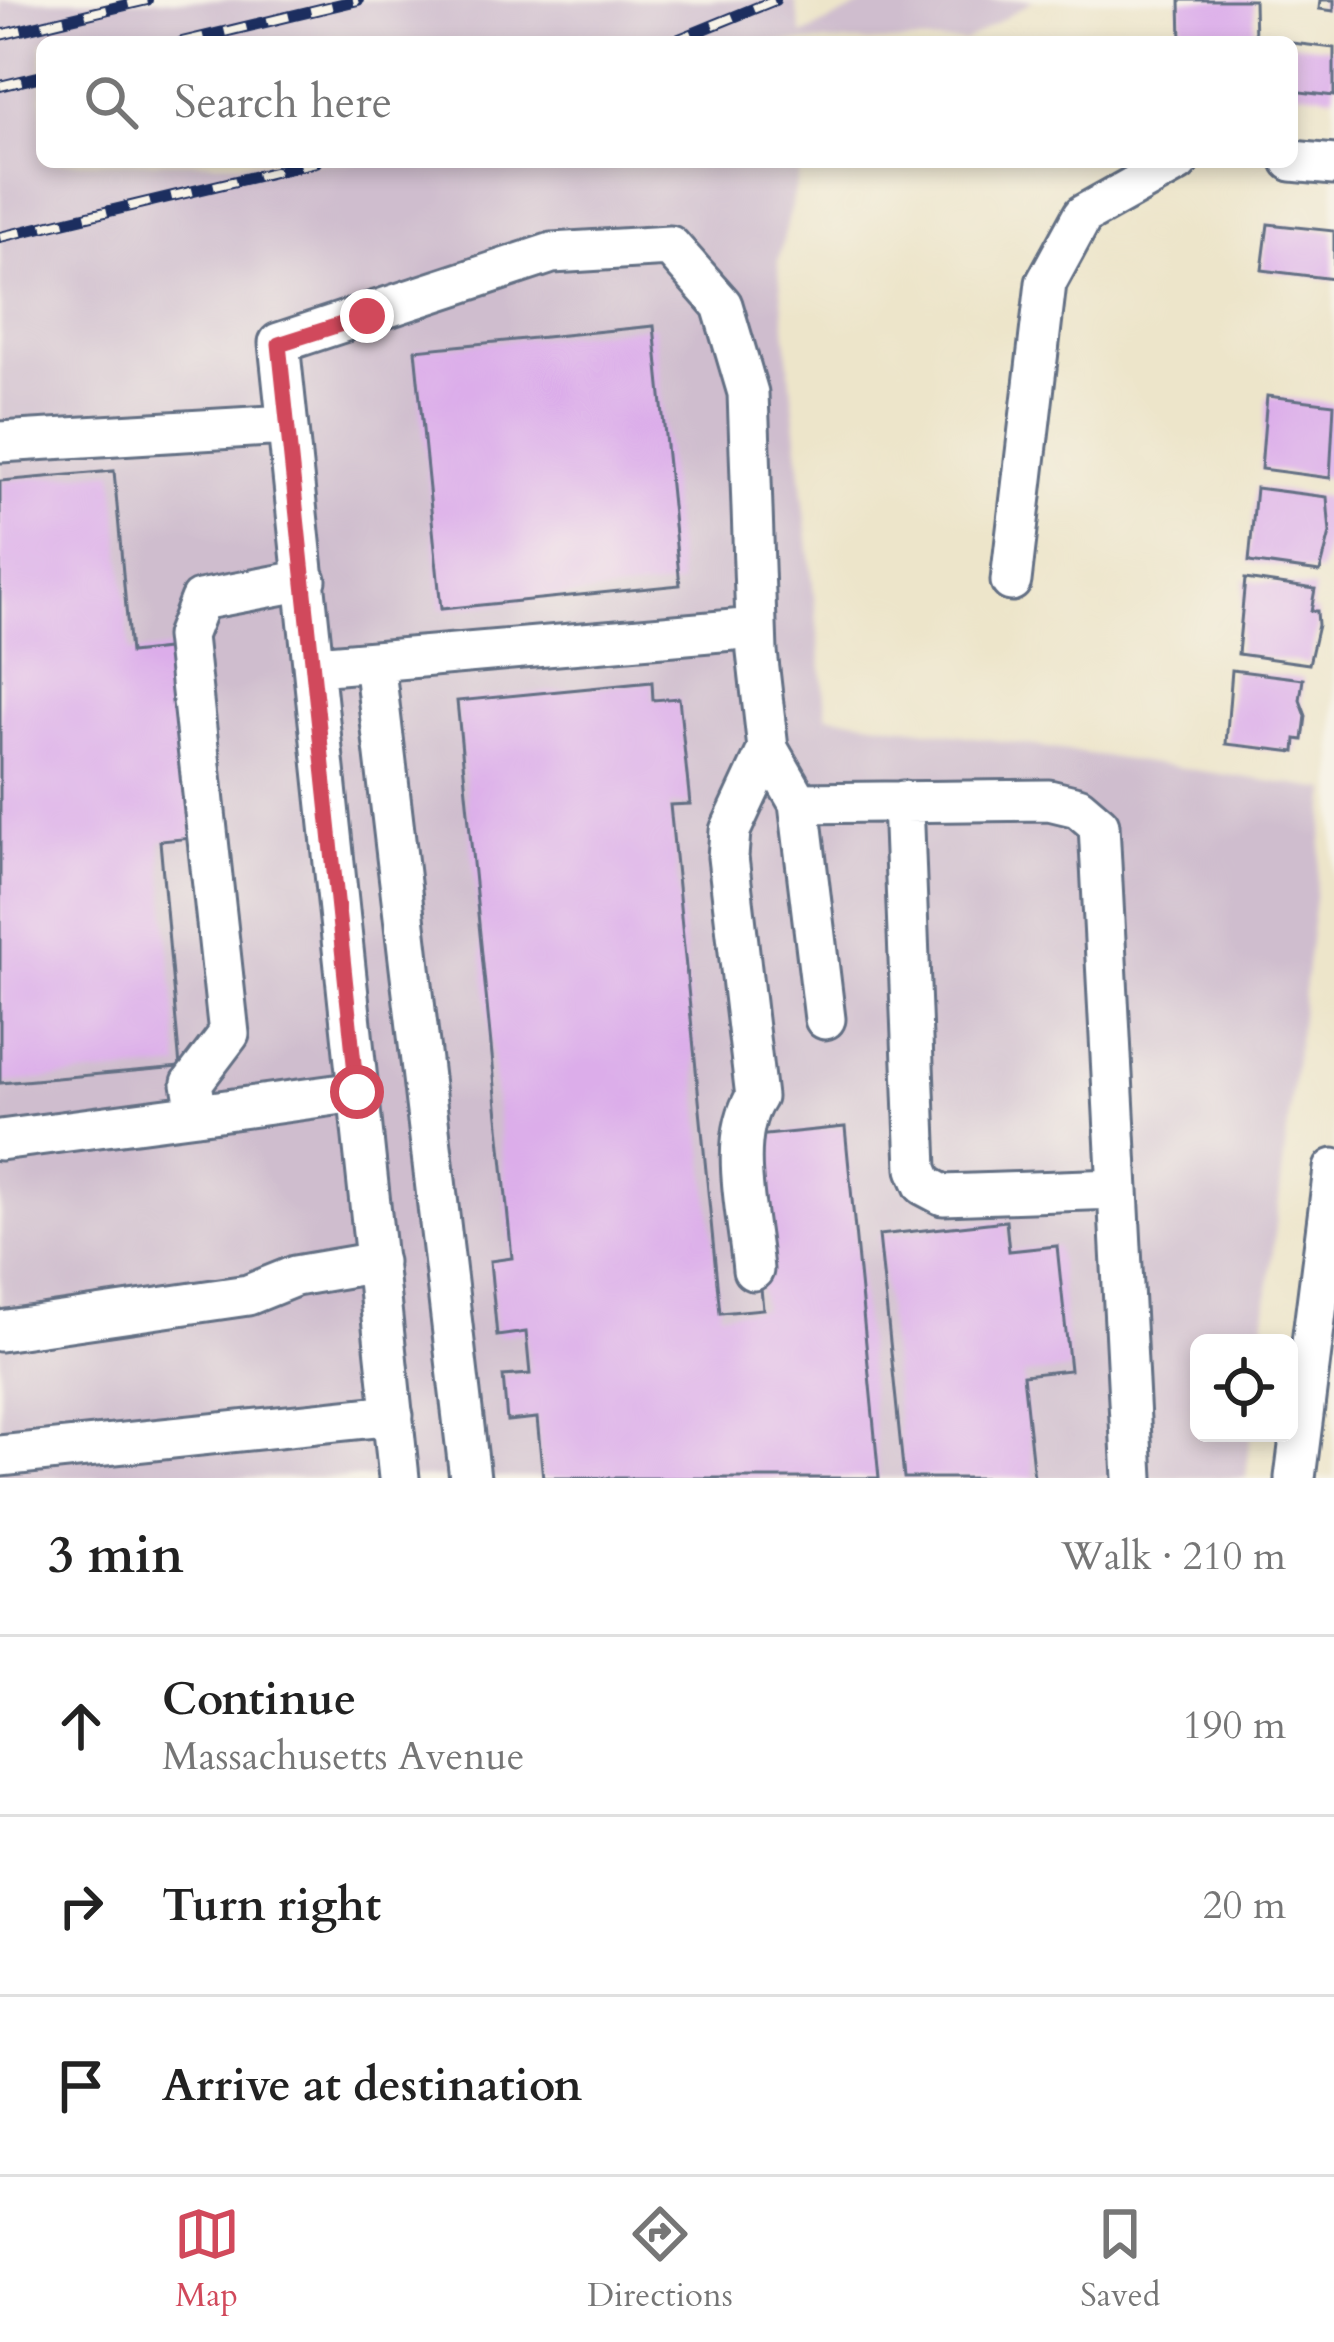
<!DOCTYPE html>
<html lang="en">
<head>
<meta charset="utf-8">
<style>
	:root { --surface:#fff; --page:#f2f2f2; --text:#222; --muted:#767676; --line:#e0e0e0; --accent:#d1495b }
	body { margin:0; font-family:Cardo,serif; background:var(--page); color:var(--text) }
	.controls { position:absolute; right:36px; bottom:36px; display:grid; overflow:hidden; border-radius:18px; box-shadow:0 6px 18px #0003 }
	.controls button { width:108px; height:108px; display:grid; place-items:center; padding:0; border:0; border-bottom:3px solid var(--line); background:var(--surface); color:var(--text); font:60px sans-serif }
	.stop { position:absolute; width:36px; height:36px; margin:-27px; border:9px solid #d1495b; border-radius:50%; background:#fff }
	.stop.end { background:#d1495b; border-color:#fff; box-shadow:0 3px 12px #0008 }
	.list { margin:0; padding:0; list-style:none }
	h2 { display:flex; justify-content:space-between; align-items:center; height:156px; margin:0; padding:0 48px; font-size:51px }
	h2 small { font-size:39px; font-weight:400; color:var(--muted) }
	.list li { display:grid; grid-template-columns:78px 1fr auto; gap:36px; align-items:center; box-sizing:border-box; height:180px; padding:0 48px; border-top:3px solid var(--line) }
	.list b { display:block; font-size:45px; white-space:nowrap }
	.list p { margin:0; font-size:39px; white-space:nowrap; color:var(--muted) }
	.list em { font-size:39px; font-style:normal; color:var(--muted) }
	.icon { flex:none; width:66px; height:66px; fill:none; stroke:currentColor; stroke-width:2; stroke-linecap:round; stroke-linejoin:round }
	.map { position:relative; flex:none; width:1334px; height:1478px; overflow:hidden }
	.search { position:absolute; background:var(--surface); box-shadow:0 6px 18px #0003; left:36px; right:36px; top:36px; height:132px; display:flex; align-items:center; gap:30px; box-sizing:border-box; padding:0 42px; border-radius:18px; color:var(--muted); font-size:45px }
	.sheet { height:696px; background:var(--surface) }
	nav { display:flex; justify-content:space-around; align-items:center; box-sizing:border-box; height:168px; border-top:3px solid var(--line); background:var(--surface); font-size:33px; color:var(--muted) }
	nav a { display:grid; justify-items:center; gap:6px }
	nav .on { color:var(--accent) }
	.map>svg:first-child { display:block }
	.industrial { fill:#cfbdce }
	.building { fill:#dcadea }
	.lines { fill:none; stroke-linecap:round; stroke-linejoin:round }
	.minor-casing { stroke:#646f84; stroke-width:45 }
	.minor { stroke:#fff; stroke-width:39 }
	.rail-casing { stroke:#1b2f5e; stroke-width:12 }
	.rail { stroke:#f7f3e8; stroke-width:8; stroke-dasharray:22; stroke-linecap:butt }
	.route { stroke:#d1495b; stroke-width:15 }
</style>
</head>
<body>
<div class="map">
<svg width="1334" height="1478" viewBox="0 0 1334 1478">
	<rect width="100%" height="100%" fill="#f7f3e8"/>
	<filter id="ink" filterUnits="userSpaceOnUse"><feTurbulence type="fractalNoise" baseFrequency=".00833" numOctaves="2"/><feDisplacementMap in="SourceGraphic" scale="24" xChannelSelector="R" yChannelSelector="G"/><feConvolveMatrix kernelMatrix="1 2 1 2 8 2 1 2 1" color-interpolation-filters="sRGB"/></filter>
	<filter id="wash" filterUnits="userSpaceOnUse"><feTurbulence type="fractalNoise" baseFrequency=".004" numOctaves="4" result="noise"/><feDisplacementMap in="SourceGraphic" scale="48" xChannelSelector="R" yChannelSelector="G"/><feGaussianBlur stdDeviation="2.7" result="paint"/><feColorMatrix in="noise" values="0 0 0 0 0 0 0 0 0 0 0 0 0 0 0 0 0 1.4 0 .05"/><feComposite in="paint" operator="in"/></filter>
	<g filter="url(#wash)">
		<rect width="100%" height="100%" fill="#ede5ca"/>
		<path class="industrial" d="M0,0h795l7,35 71,-35h161l-69,42h-923v120h760l-24,99 49,454 501,75 -66,553h-63v90h52l-5,45h-1246z"/>
		<g id="blocks">
			<path class="building" d="M1180,0h74l1,42h-74z
				M1320,0h14v11l-15,-2z
				M1292,43l42,5v48l-42,-5z
				M1268,224l66,7v48l-72,-9z
				M654,326l26,259 -239,24 -26,-259z
				M1267,396l67,8 -4,74 -69,-9z
				M114,471l16,182 46,-5 17,190 -33,3 20,226 -180,16v-602z
				M1256,488l71,9 3,36 -10,39 -71,-10z
				M1245,579l70,10 -4,22h6l1,14 -9,39 -71,-10z
				M1232,670l71,9 -3,21 6,16 -3,24 -7,-1 -1,13 -69,-8z
				M652,682l1,18 26,-2 11,106 -20,1 50,508 43,-4 -17,-172 99,-10 34,351h-336l-6,-60 -30,3 -4,-45 27,-2 -4,-42 -29,4 -7,-75 22,-3 -55,-557z
				M1006,1221l3,30 48,-5 13,124 -47,5 11,103h-130l-25,-243z"/>
		</g>
	</g>
	<g filter="url(#ink)">
		<use href="#blocks" fill-opacity="0" stroke="#646f84" stroke-width="3"/>
		<g class="lines">
			<g class="minor-casing">
				<path id="minor" d="M1292,161l42,4
					M0,442l286,-17
					M306,580l-106,20 -14,36 43,398 -37,49 5,31 160,-22
					M1011,581l35,-298 37,-68 95,-53
					M374,661l96,817
					M316,666l440,-38
					M903,801l14,368 7,16 19,10 173,-6
					M799,803l250,-3 29,7 21,18 34,653
					M0,1140l197,-26
					M753,1270c-4,-51 -26,-130 3,-173l-28,-240 2,-26 38,-82
					M0,1331l248,-36 47,-19 82,-14
					M0,1456l393,-41
					M399,1478l-120,-1135 273,-90 118,-7 52,59 26,88 9,259 11,97 31,54 26,216
					M1295,1478l39,-309"/>
			</g>
			<use href="#minor" class="minor"/>
			<g class="rail-casing">
				<path id="rail" d="M0,35l147,-35
					M182,42l176,-42
					M672,42l103,-42
					M0,86l42,-10
					M0,237l316,-75"/>
			</g>
			<use href="#rail" class="rail"/>
		</g>
	</g>
	<g class="lines" filter="url(#ink)">
		<path class="route" d="M357,1092l-78,-748 88,-28"/>
	</g>
</svg>
<div class="controls">
<button><svg class="icon" aria-label="locate" viewBox="0 0 24 24"><circle cx="12" cy="12" r="6"/><path d="M12 2v4M12 18v4M2 12h4M18 12h4"/></svg></button>
</div>
<div class="stop" style="left:357px;top:1092px"></div>
<div class="stop end" style="left:367px;top:316px"></div>
<div class="search"><svg class="icon" aria-label="search" viewBox="0 0 24 24"><circle cx="10" cy="10" r="6"/><path d="M15 15l6 6"/></svg>Search here</div>
</div>
<section class="sheet">
<h2>3 min<small>Walk · 210 m</small></h2>
<ul class="list">
<li><svg class="icon" aria-label="ahead" viewBox="0 0 24 24"><path d="M12 20V5M6 11l6-6 6 6"/></svg><div><b>Continue</b><p>Massachusetts Avenue</p></div><em>190 m</em></li>
<li><svg class="icon" aria-label="right" viewBox="0 0 24 24"><path d="M7 20v-9h11M14 6l5 5-5 5"/></svg><div><b>Turn right</b></div><em>20 m</em></li>
<li><svg class="icon" aria-label="arrive" viewBox="0 0 24 24"><path d="M6 21V4h12l-3 4 3 4H6"/></svg><div><b>Arrive at destination</b></div></li>
</ul>
</section>
<nav>
<a class="on"><svg class="icon" aria-label="map" viewBox="0 0 24 24"><path d="M3 6l6-2 6 2 6-2v14l-6 2-6-2-6 2zM9 4v14M15 6v14"/></svg>Map</a>
<a><svg class="icon" aria-label="directions" viewBox="0 0 24 24"><path d="M12 3l9 9-9 9-9-9zM9 14v-3h6M13 9l2 2-2 2"/></svg>Directions</a>
<a><svg class="icon" aria-label="saved" viewBox="0 0 24 24"><path d="M7 4h10v16l-5-4-5 4z"/></svg>Saved</a>
</nav>
</body>
</html>
